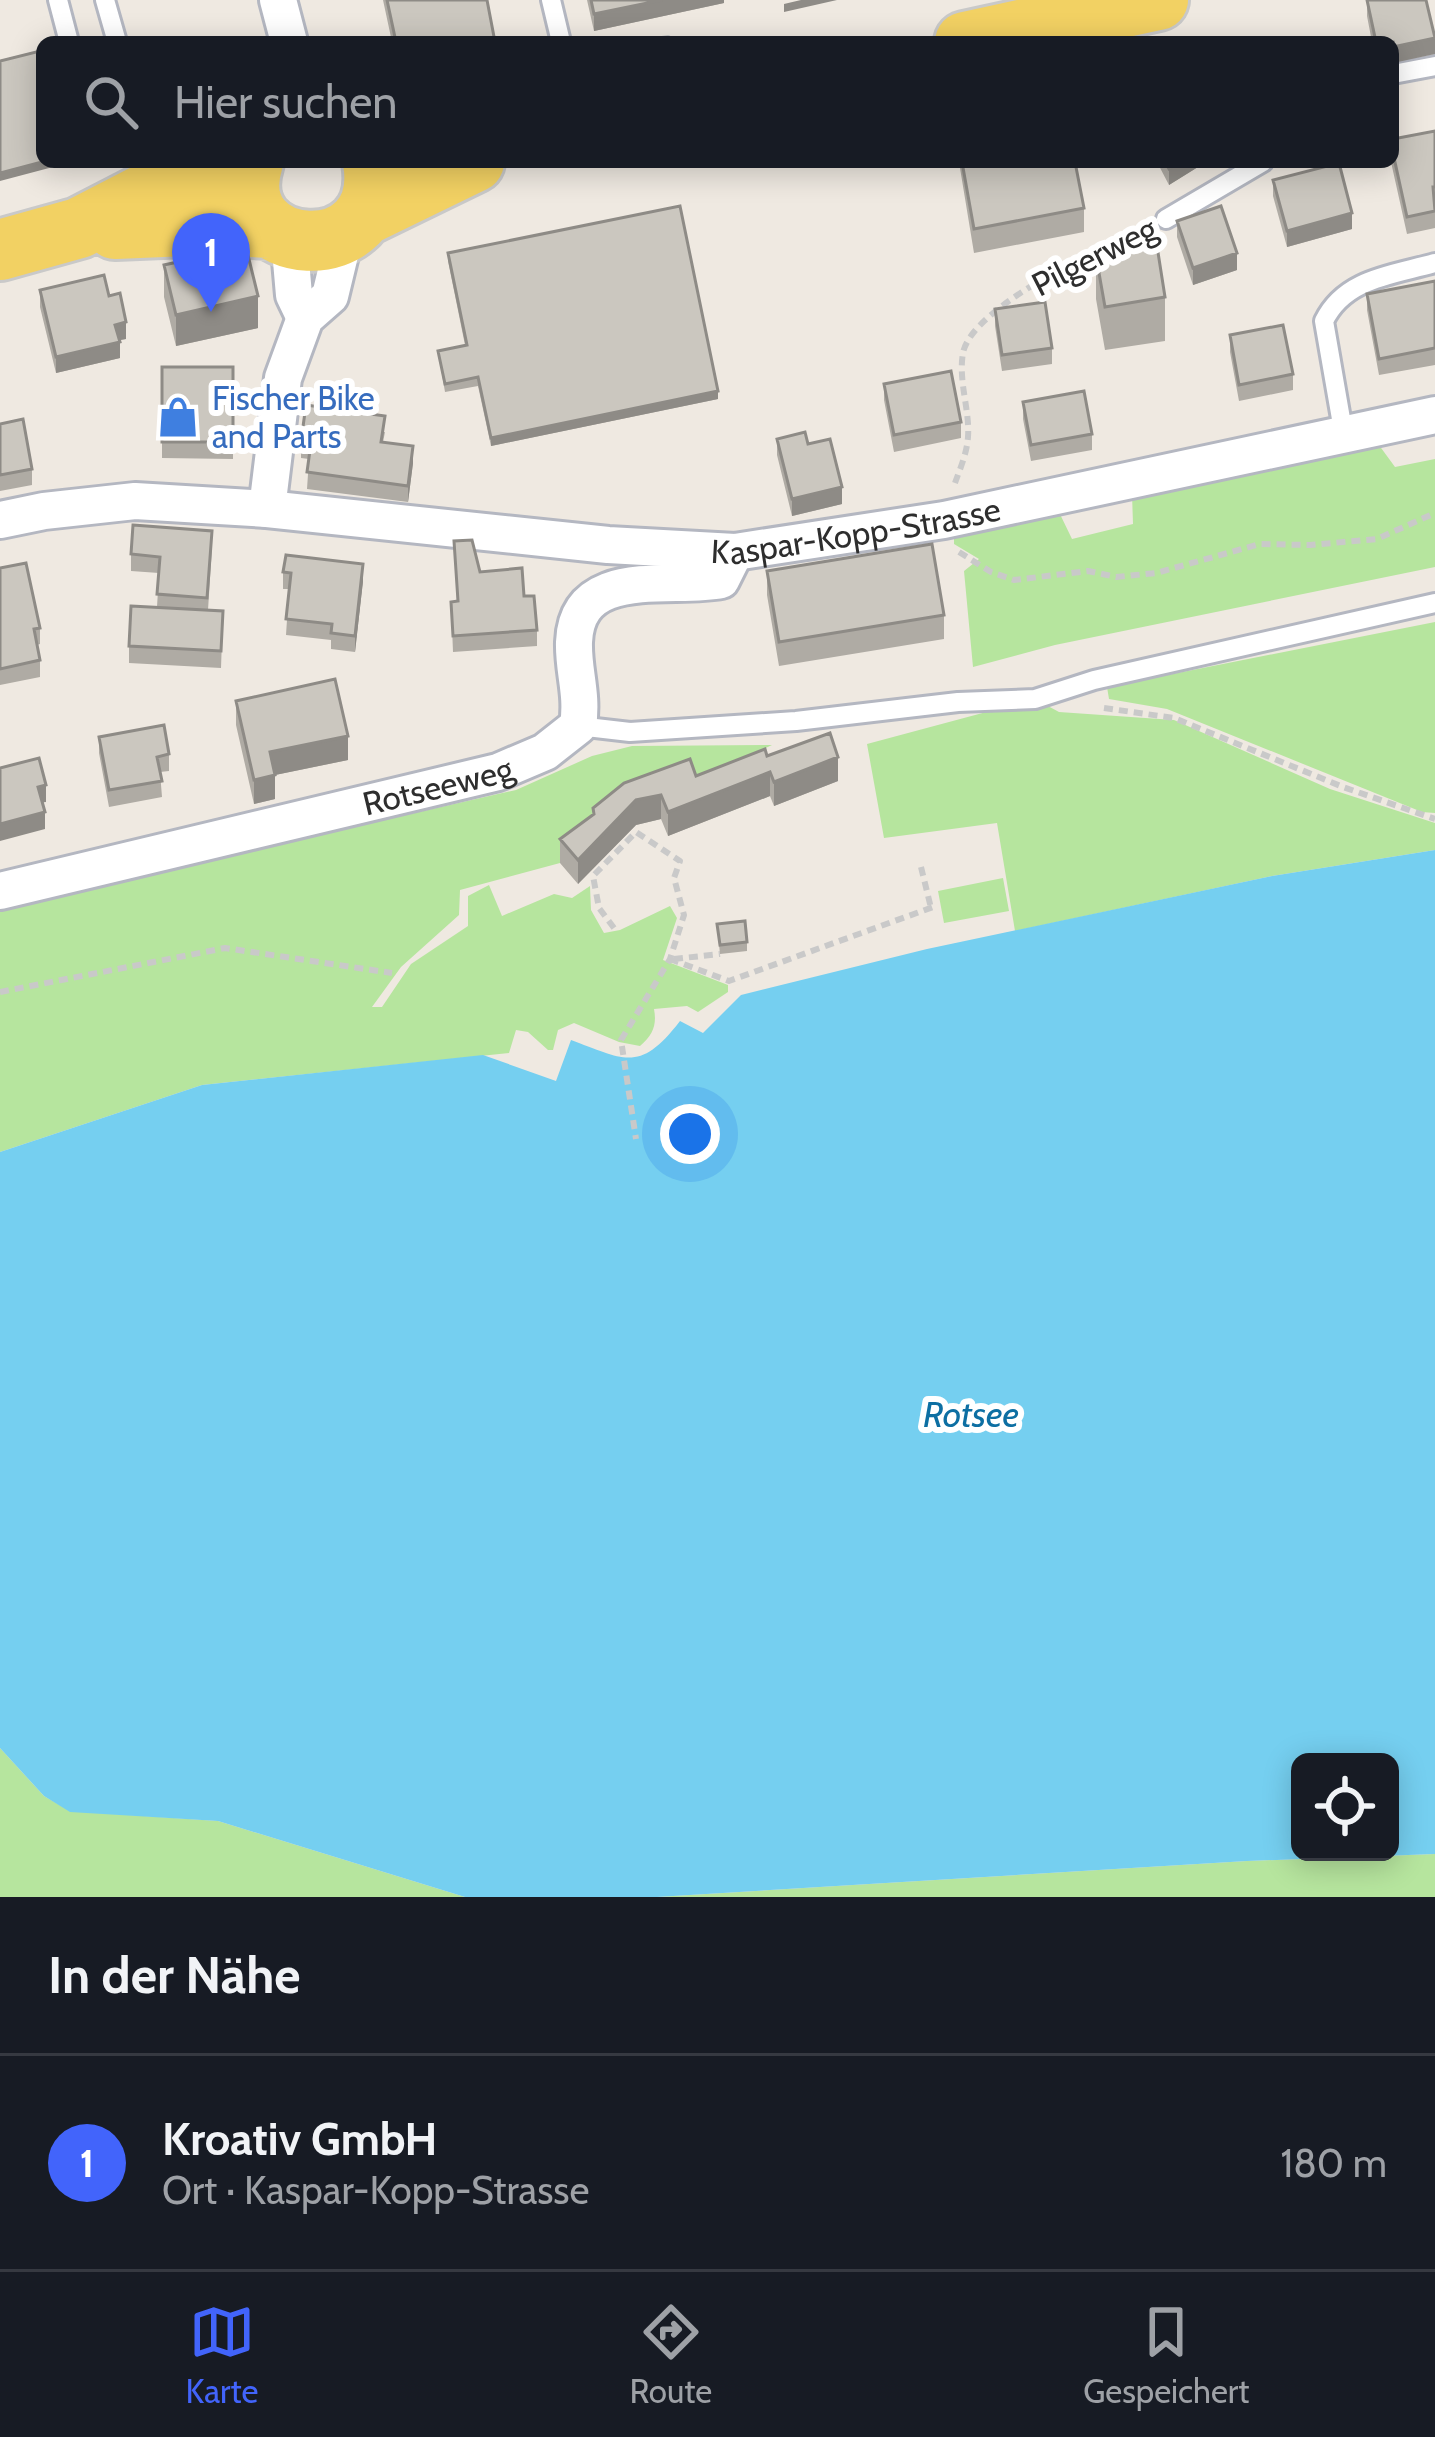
<!DOCTYPE html>
<html lang="de">
<head>
<meta charset="utf-8">
<style>
	:root { --surface:#171b24; --page:#242831; --text:#f1f3f6; --muted:#9ea1a6; --line:#363941; --accent:#4264fb }
	body { margin:0; font-family:Cabin,sans-serif; background:var(--page); color:var(--text) }
	.controls { position:absolute; right:36px; bottom:36px; display:grid; overflow:hidden; border-radius:18px; box-shadow:0 6px 30px #0003 }
	.controls button { width:108px; height:108px; display:grid; place-items:center; padding:0; border:0; border-bottom:3px solid var(--line); background:var(--surface); color:var(--text); font:60px sans-serif }
	.you { position:absolute; left:690px; top:1134px; width:42px; height:42px; margin:-30px; border:9px solid #fff; border-radius:50%; background:#1a73e8; box-shadow:0 0 0 18px #1a73e833 }
	.badge { display:grid; place-items:center; width:78px; height:78px; border-radius:50%; background:var(--accent); color:#fff; font-size:39px; font-weight:700 }
	.pin { position:absolute; translate:-50% -99px; filter:drop-shadow(0 3px 6px #0008) }
	.pin::after { content:''; position:absolute; top:63px; width:42px; height:36px; background:inherit; clip-path:polygon(0 0,100% 0,50% 100%) }
	.list { margin:0; padding:0; list-style:none }
	h2 { display:flex; justify-content:space-between; align-items:center; height:156px; margin:0; padding:0 48px; font-size:51px }
	h2 small { font-size:39px; font-weight:400; color:var(--muted) }
	.list li { display:grid; grid-template-columns:78px 1fr auto; gap:36px; align-items:center; box-sizing:border-box; height:216px; padding:0 48px; border-top:3px solid var(--line) }
	.list b { display:block; font-size:45px; white-space:nowrap }
	.list p { margin:0; font-size:39px; white-space:nowrap; color:var(--muted) }
	.list em { font-size:39px; font-style:normal; color:var(--muted) }
	.icon { flex:none; width:66px; height:66px; fill:none; stroke:currentColor; stroke-width:2; stroke-linecap:round; stroke-linejoin:round }
	.map { position:relative; flex:none; width:1435px; height:1897px; overflow:hidden }
	.search { position:absolute; background:var(--surface); box-shadow:0 6px 30px #0003; left:36px; right:36px; top:36px; height:132px; display:flex; align-items:center; gap:30px; box-sizing:border-box; padding:0 42px; border-radius:18px; color:var(--muted); font-size:45px }
	.sheet { height:372px; background:var(--surface) }
	nav { display:flex; justify-content:space-around; align-items:center; box-sizing:border-box; height:168px; border-top:3px solid var(--line); background:var(--surface); font-size:33px; color:var(--muted) }
	nav a { display:grid; justify-items:center; gap:6px }
	nav .on { color:var(--accent) }
	.map>svg:first-child { display:block }
	.green { fill:#b6e59e }
	.water { fill:#75cff0; fill-rule:evenodd }
	.lines { fill:none; stroke-linecap:round; stroke-linejoin:round }
	.service-casing { stroke:#b4b7c1; stroke-width:24 }
	.minor-casing { stroke:#b4b7c1; stroke-width:42 }
	.primary-casing { stroke:#c9c9c9; stroke-width:66 }
	.path { stroke:#c9c9c9; stroke-width:6; stroke-dasharray:9 6; stroke-linecap:butt }
	.service { stroke:#fff; stroke-width:18 }
	.minor { stroke:#fff; stroke-width:36 }
	.primary { stroke:#f2d163; stroke-width:60 }
	.wall { fill:#afaba4 }
	.shaded-wall { fill:#8e8b86 }
	.building { fill:#cbc7bf; stroke:#8e8b86; stroke-width:3 }
	.labels { text-anchor:middle; stroke-width:12; stroke-linejoin:round; paint-order:stroke }
	.street-label { font-size:33px; fill:#2e2e2e; stroke:#fff }
	.shop-label { font-size:33px; fill:#366cbe; stroke:#fff; text-anchor:start }
	.water-label { font-size:36px; font-style:italic; fill:#0d6fa3; stroke:#fff }
</style>
</head>
<body>
<div class="map">
<svg width="1435" height="1897" viewBox="0 0 1435 1897">
	<rect width="100%" height="100%" fill="#efe9e1"/>
	<path class="green" d="M1376,441l19,26 40,-8v108l-380,78 -82,22 -9,-96 15,-12 -25,-15v-13l104,-21 14,29 61,-15 -1,-30z
		M1435,622v191l-13,-1 -255,-103 -58,-10 -2,-12z
		M1035,699l24,13 115,8 156,69 105,34v27l-163,26 -257,55 -18,-108 -113,15 -17,-94z
		M772,745l-82,38 -96,55 -34,25 -100,27 -1,25 -58,52 -29,40h10l29,-43 57,-38v-30l21,-11 13,31 52,-22 18,4 18,-12 1,24 13,23 16,-3 50,-24 7,12 -14,42 65,25v7l-30,20 -11,-6 -33,3c3,16 -1,26 -14,37l-21,-4 -45,-19 -16,7 -5,20h-5l-20,-18 -12,-2 -7,23 -307,32 -202,67v-245l516,-117 76,-34 40,-10z
		M1003,878l6,33 -65,12 -6,-32z
		M0,1748l44,48 26,15 148,10 247,76h-465z
		M1435,1854v43h-778l590,-36z"/>
	<path class="water" d="M1435,850v1004l-188,7 -590,36h-192l-247,-76 -148,-9 -26,-16 -44,-48v-596l202,-67 281,-30 73,26 15,-41c54,20 69,33 109,-19l23,12 38,-38 186,-46 345,-73zM1300,1762h90v90h-90z"/>
	<g class="lines">
		<g class="service-casing">
			<path id="service" d="M58,0l11,42
				M105,0l12,42
				M551,0l10,42
				M1393,74l42,-8
				M1166,219l97,-57
				M1344,436l-20,-115c21,-43 69,-46 111,-58
				M578,726l52,6 166,-11 162,-19 77,-3 59,-19 341,-77"/>
		</g>
		<g class="minor-casing">
			<g id="minor">
				<path d="M278,0l11,42"/>
				<path d="M289,238l5,57 11,23"/>
				<path d="M267,509l16,-131 22,-60 25,-22 15,-62"/>
				<path id="s1" d="M0,520l44,-9 91,-10 132,8 341,36 127,7 209,-32 491,-105"/>
				<path id="s2" d="M0,891l498,-119 47,-20 33,-26c5,-33 -5,-55 -4,-84 3,-78 98,-52 147,-62l14,-28"/>
			</g>
		</g>
		<g class="primary-casing">
			<path id="primary" d="M965,42l193,-42
				M253,162c-31,99 138,111 120,0
				M363,216l111,-54
				M115,229l95,-4 60,3
				M0,250l79,-22 66,-34 64,-16 31,-16"/>
		</g>
		<path class="path" d="M646,42l22,-4 1,4
			M955,483c5,-14 12,-30 13,-46 2,-27 -10,-56 -5,-84 9,-47 141,-107 183,-125
			M959,552l32,20 23,8 74,-9 28,6 40,-4 104,-29 50,1 67,-6 58,-26
			M1104,708l70,10 169,69 92,32
			M921,867l10,41
			M614,928l-15,-20 -6,-32 43,-44 44,29 -6,17 10,37 -14,44 -49,81 15,99
			M670,959l59,22 207,-75
			M674,959l46,-5
			M0,992l225,-44 167,25"/>
		<use href="#service" class="service"/>
		<use href="#minor" class="minor"/>
		<use href="#primary" class="primary"/>
	</g>
	<path class="wall" d="M383,0h104l8,42h-103z
		M587,0h137v3l-130,28z
		M1367,0l68,54 -42,-12h-21l-5,-26z
		M1435,131v97l-28,6 -16,-72h2v-23z
		M959,162h116l9,46v24l-110,21z
		M1157,162h49l-37,23z
		M1273,180l79,49 -65,18 -14,-51z
		M1177,221l60,49 -44,15 -16,-48z
		M448,253l270,146 -227,47 -13,-60 -33,6 -7,-41 27,-6 -17,-84z
		M1096,256l69,41v44l-60,9 -9,-51z
		M164,265l94,63 -82,18 -12,-49z
		M1435,281v84l-56,10 -12,-65v-16z
		M40,290l69,6 17,43 -7,1 1,18 -64,15 -16,-66z
		M995,309l57,39v16l-50,7 -7,-45z
		M1230,335l63,39v16l-54,11 -9,-49z
		M162,367h71v92l-71,-1z
		M884,384l77,38v16l-67,14 -10,-52z
		M1023,402l69,32v16l-61,11 -8,-42z
		M0,424l32,45v16l-32,6z
		M385,432l-2,10 30,21 -5,39 -101,-13 2,-30 -8,-1v-17z
		M777,439l31,5 34,60 -50,12 -15,-61z
		M454,541l26,31 44,24 13,34v16l-84,6 -2,-50 6,-1z
		M212,547l-4,63 15,1 -2,57 -92,-5v-17l28,-39 2,-34 -28,-2v-17z
		M0,568l40,60v16l-3,1 3,15v17l-40,8z
		M767,571l177,44v24l-165,27 -12,-71z
		M283,572l80,9 -8,71 -24,-3v-9l-45,-5 3,-46h-6z
		M236,701l112,59 -73,15v24l-21,5 -18,-79z
		M99,737l70,17v17l-9,1 2,25 -53,10 -10,-54z
		M767,756l71,25 -64,25 -4,-10 -102,40 -7,-17 -25,6 -58,59 -18,-21v-24l33,-24v-7z
		M717,924l30,18v9l-27,3z"/>
	<path class="shaded-wall" d="M662,0h62v3l-130,28v-17z
		M801,0h36l-53,12v-8z
		M1435,38v16l-42,9v-16z
		M42,162l26,1 -68,18v-8z
		M1180,162h26l-37,23v-16z
		M1352,213v16l-65,18v-16z
		M1237,253v17l-44,15v-17z
		M258,296v32l-82,18v-31z
		M126,322v17l-11,2v-16z
		M120,342v16l-64,15v-16z
		M718,391v8l-227,47v-8z
		M413,446v17l-5,39v-16z
		M842,487v17l-50,12v-17z
		M363,564v17l-8,71v-16z
		M348,736v24l-73,15v24l-21,5v-24l16,-28z
		M838,757v24l-64,25v-24z
		M770,772v24l-102,40v-24z
		M46,785v17l-8,1v-16z
		M661,795v24l-25,6 -58,59v-24l58,-60z
		M45,812v17l-45,12v-17z"/>
	<path class="building" d="M387,0h100l8,42h-99z
		M591,0h71l-68,14z
		M1367,0h59l9,38 -42,9v-5h-17z
		M40,51l2,9v102l-42,11v-112z
		M1435,131v56h-2l2,24 -28,6 -14,-64v-14z
		M962,162h113l9,46 -110,21z
		M1165,162h15l-11,7z
		M1339,163l13,50 -65,18 -14,-51z
		M680,206l38,185 -227,47 -13,-61 -33,7 -7,-33 29,-6 -19,-92z
		M1221,206l16,47 -44,15 -16,-47z
		M1157,246l8,51 -60,10 -9,-51z
		M246,247l12,49 -82,19 -12,-50z
		M104,275l5,21 11,-3 6,29 -11,3 5,17 -64,15 -16,-67z
		M1435,281v67l-56,11 -12,-65z
		M1045,302l7,46 -50,7 -7,-46z
		M1283,325l10,49 -54,11 -9,-50z
		M162,367h71v75h-71z
		M951,371l10,51 -67,13 -10,-51z
		M1084,391l8,43 -61,11 -8,-43z
		M306,405l79,11 -4,26 32,4 -5,40 -101,-14 4,-29 -10,-2z
		M23,419l9,50 -32,6v-51z
		M805,432l3,12 22,-5 12,48 -50,12 -15,-60z
		M133,525l79,6 -5,67 -50,-4 3,-37 -29,-3z
		M472,540l8,32 42,-4 2,28h10l3,34 -84,6 -2,-34 7,-1 -4,-60z
		M932,544l12,71 -165,27 -12,-71z
		M286,555l77,9 -8,72 -24,-3 1,-9 -46,-5 5,-46 -8,-1z
		M26,563l14,65 -6,1 6,31 -40,9v-101z
		M131,606l92,5 -2,40 -92,-5z
		M335,679l13,57 -78,16 5,23 -21,5 -18,-79z
		M164,725l5,29 -12,3 5,24 -53,9 -10,-53z
		M830,733l8,24 -64,25 -4,-10 -102,40 -7,-17 -25,5 -58,60 -18,-21 34,-25 -1,-6 31,-25 66,-24 6,17 69,-27 2,7z
		M39,758l7,27 -8,2 7,25 -45,12v-56z
		M745,921l2,21 -27,3 -3,-21z"/>
	<defs>
		<g id="shop-bare" transform="scale(3.24)"><path d="M-5-2.5h2.3a2.7 3.5 0 0 1 5.4 0H5L5.5 6h-11ZM-1.5-2.5h3a1.5 2.3 0 0 0-3 0Z" fill="#3f7fe0" stroke="#fff" stroke-width="2.5" paint-order="stroke"/></g>
	</defs>
	<g fill-rule="evenodd">
		<use href="#shop-bare" x="178" y="417"/>
	</g>
	<g class="labels">
		<g class="street-label">
			<text transform="translate(1094 256) rotate(-27)" y="12">Pilgerweg</text>
			<text dy="12" stroke="none"><textPath href="#s1" startOffset="861">Kaspar-Kopp-Strasse</textPath></text>
			<text dy="12" stroke="none"><textPath href="#s2" startOffset="450">Rotseeweg</textPath></text>
		</g>
		<g class="shop-label">
			<text x="212" y="410">Fischer Bike<tspan x="212" dy="38">and Parts</tspan></text>
		</g>
		<g class="water-label">
			<text x="971" y="1427">Rotsee</text>
		</g>
	</g>
</svg>
<div class="controls">
<button><svg class="icon" aria-label="locate" viewBox="0 0 24 24"><circle cx="12" cy="12" r="6"/><path d="M12 2v4M12 18v4M2 12h4M18 12h4"/></svg></button>
</div>
<div class="you"></div>
<div class="pin badge" style="left:211px;top:312px">1</div>
<div class="search"><svg class="icon" aria-label="search" viewBox="0 0 24 24"><circle cx="10" cy="10" r="6"/><path d="M15 15l6 6"/></svg>Hier suchen</div>
</div>
<section class="sheet">
<h2>In der Nähe<small></small></h2>
<ul class="list">
<li><span class="badge">1</span><div><b>Kroativ GmbH</b><p>Ort · Kaspar-Kopp-Strasse</p></div><em>180 m</em></li>
</ul>
</section>
<nav>
<a class="on"><svg class="icon" aria-label="map" viewBox="0 0 24 24"><path d="M3 6l6-2 6 2 6-2v14l-6 2-6-2-6 2zM9 4v14M15 6v14"/></svg>Karte</a>
<a><svg class="icon" aria-label="directions" viewBox="0 0 24 24"><path d="M12 3l9 9-9 9-9-9zM9 14v-3h6M13 9l2 2-2 2"/></svg>Route</a>
<a><svg class="icon" aria-label="saved" viewBox="0 0 24 24"><path d="M7 4h10v16l-5-4-5 4z"/></svg>Gespeichert</a>
</nav>
</body>
</html>
